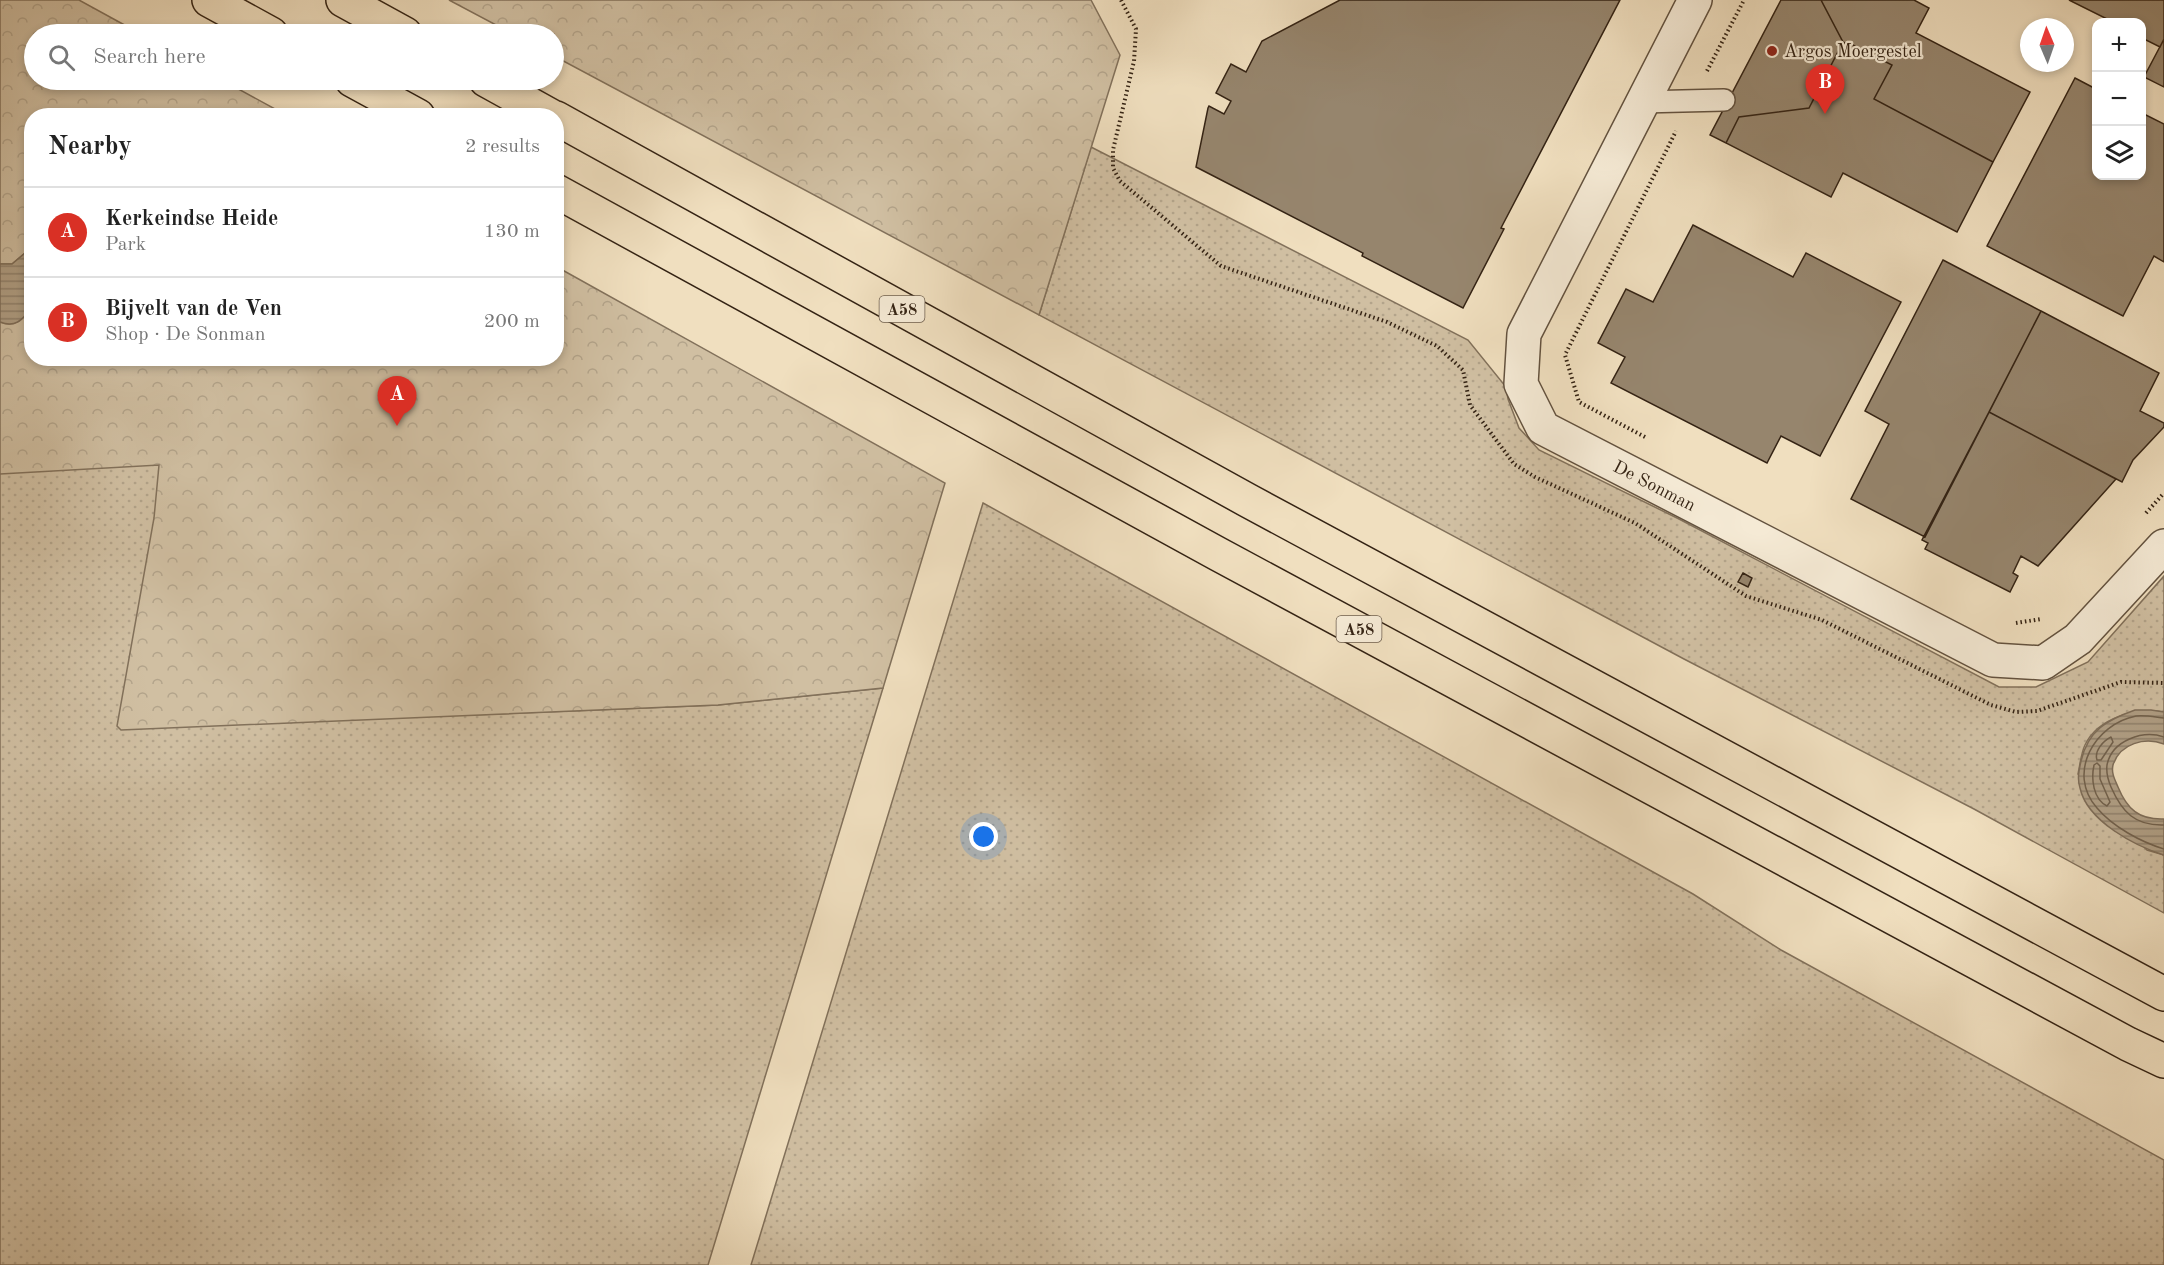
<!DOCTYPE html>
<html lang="en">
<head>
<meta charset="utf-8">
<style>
	:root { --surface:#fff; --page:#f2f2f2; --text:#222; --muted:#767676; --line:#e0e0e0; --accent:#d93025 }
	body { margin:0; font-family:"Old Standard TT",serif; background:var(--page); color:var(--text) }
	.controls { position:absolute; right:18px; top:18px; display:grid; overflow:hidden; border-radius:12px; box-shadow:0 3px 9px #0003 }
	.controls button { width:54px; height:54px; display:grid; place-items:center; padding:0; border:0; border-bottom:2px solid var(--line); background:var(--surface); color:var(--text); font:30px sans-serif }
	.compass { position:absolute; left:2020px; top:18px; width:54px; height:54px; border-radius:50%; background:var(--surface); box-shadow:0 3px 9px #0003; rotate:358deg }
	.you { position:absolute; left:984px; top:837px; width:21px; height:21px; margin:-15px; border:4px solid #fff; border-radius:50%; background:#1a73e8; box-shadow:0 0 0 9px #1a73e833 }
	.badge { display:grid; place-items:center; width:39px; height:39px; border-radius:50%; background:var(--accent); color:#fff; font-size:20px; font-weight:700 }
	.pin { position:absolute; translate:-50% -50px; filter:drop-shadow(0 2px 3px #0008) }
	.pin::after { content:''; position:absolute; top:32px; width:21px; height:18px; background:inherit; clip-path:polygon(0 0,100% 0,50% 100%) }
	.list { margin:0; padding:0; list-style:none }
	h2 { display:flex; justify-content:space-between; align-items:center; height:78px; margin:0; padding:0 24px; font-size:26px }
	h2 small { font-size:20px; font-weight:400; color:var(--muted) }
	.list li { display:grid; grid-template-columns:39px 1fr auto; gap:18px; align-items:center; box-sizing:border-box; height:90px; padding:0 24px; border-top:2px solid var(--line) }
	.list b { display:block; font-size:22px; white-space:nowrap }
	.list p { margin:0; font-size:20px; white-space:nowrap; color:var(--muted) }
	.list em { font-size:20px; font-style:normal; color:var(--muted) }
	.icon { flex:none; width:33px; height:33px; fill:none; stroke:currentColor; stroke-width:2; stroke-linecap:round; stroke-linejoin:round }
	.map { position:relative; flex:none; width:2164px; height:1265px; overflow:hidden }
	.search { position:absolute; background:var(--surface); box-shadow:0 3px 9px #0003; left:24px; top:24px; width:540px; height:66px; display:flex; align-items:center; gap:15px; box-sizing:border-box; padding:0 21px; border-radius:33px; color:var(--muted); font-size:22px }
	.panel { position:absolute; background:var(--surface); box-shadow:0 3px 9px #0003; left:24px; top:108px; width:540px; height:258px; border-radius:24px }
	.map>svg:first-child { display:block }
	.grass { fill:url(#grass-dots); stroke:#82715b; stroke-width:1.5 }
	.forest { fill:url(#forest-crowns); stroke:#82715b; stroke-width:1.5 }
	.water { fill:url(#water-rules); stroke:#7e6d58; stroke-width:1.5 }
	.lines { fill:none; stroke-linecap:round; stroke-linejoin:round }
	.shore { stroke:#72614c; stroke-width:1.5 }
	.building { fill:#96856d; stroke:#342314; stroke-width:1.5 }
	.service-casing { stroke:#63523f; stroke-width:24 }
	.minor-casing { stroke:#63523f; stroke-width:36 }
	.motorway-casing { stroke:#342314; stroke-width:36 }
	.path { stroke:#342314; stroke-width:4; stroke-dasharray:1.5 3; stroke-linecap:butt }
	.service { stroke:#f5ead5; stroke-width:21 }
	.minor { stroke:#f5ead5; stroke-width:33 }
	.motorway { stroke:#f0dfbf; stroke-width:33 }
	.poi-dot { fill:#8f2418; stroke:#f5ead5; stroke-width:2 }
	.labels { text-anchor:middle; stroke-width:4.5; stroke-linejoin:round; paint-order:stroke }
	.shield { fill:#f5ead5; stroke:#6e5f4e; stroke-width:1.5 }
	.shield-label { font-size:16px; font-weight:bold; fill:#342314 }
	.poi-label { font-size:18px; fill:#342314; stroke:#f5ead5; text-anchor:start }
	.street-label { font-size:18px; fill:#342314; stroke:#f5ead5 }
</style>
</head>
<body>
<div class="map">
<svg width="2164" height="1265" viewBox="0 0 2164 1265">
	<defs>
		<pattern id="grass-dots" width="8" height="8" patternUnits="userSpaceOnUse" patternTransform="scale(1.5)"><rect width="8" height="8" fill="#d0bfa2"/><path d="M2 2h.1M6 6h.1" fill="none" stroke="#b3a48b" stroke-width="1.8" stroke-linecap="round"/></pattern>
		<pattern id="forest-crowns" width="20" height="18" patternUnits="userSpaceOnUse" patternTransform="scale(1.5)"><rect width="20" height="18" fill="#d0bfa2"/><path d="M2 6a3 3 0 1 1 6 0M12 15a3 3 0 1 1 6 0" fill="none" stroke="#b3a48b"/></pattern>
		<pattern id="water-rules" width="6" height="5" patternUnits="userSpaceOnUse" patternTransform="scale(1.5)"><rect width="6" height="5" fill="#b09f85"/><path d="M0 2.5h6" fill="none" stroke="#90816c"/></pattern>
	</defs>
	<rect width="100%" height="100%" fill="#f0dfbf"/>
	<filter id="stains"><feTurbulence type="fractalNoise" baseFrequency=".00333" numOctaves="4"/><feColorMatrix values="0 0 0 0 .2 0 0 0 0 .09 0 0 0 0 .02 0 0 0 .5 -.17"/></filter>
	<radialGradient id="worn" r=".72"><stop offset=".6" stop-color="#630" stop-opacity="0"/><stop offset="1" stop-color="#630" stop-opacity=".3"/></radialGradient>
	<path class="grass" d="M0,0h14l20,34v46l-2,36v242h524l361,136 -445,221 246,-10 165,-17 -175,577h-708z
		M1091,147l377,193 38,47 2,12 11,29 20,22 140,69 320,168h37l52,-25 76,-86v136c-28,-5 -66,6 -79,33 -4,8 -5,20 -7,29l69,76 17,5v58l-190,-104 -290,-150 -645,-344z
		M983,503l710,391 88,56 383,210v105h-1413z"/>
	<path class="forest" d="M0,0h79l62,34h-107v46h188l64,35 -254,1 -1,132 -19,16h-12z
		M449,0h642l29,55 -81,260 -485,-259v-22h-41z
		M557,267l388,216 -62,205 -165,17 -597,25 -4,-4 37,-208 5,-53 -159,9v-152c15,6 22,-2 31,-13l1,49h524z"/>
	<path class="water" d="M31,248v61c-9,11 -16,19 -31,13v-58h12z
		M2135,710h16l13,2v32c-19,-7 -44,-1 -51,21 -2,8 2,15 5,22 9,22 21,33 46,32v36c-29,-9 -77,-34 -84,-67 -3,-9 -1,-18 1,-27 7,-31 26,-41 54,-51z"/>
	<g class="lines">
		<path class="shore" d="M2164,718c-9,-1 -18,-3 -28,-2 -41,8 -70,57 -39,92 16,19 44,34 67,41
			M2111,737l2,5 -12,18h-4c-3,-9 6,-19 14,-23z
			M2164,737c-21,-7 -52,3 -57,28 -1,8 1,15 4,22 11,25 24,39 53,38
			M2097,763l3,3v13l10,23 -3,4c-14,-7 -16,-27 -13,-41z"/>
	</g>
	<path class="building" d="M1340,0h280l-119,228 3,1 -41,79 -101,-52 1,-3 -167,-86 12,-59 1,-2 15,8 7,-13 -15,-8 15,-29 15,8 16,-31z
		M1781,0h40l22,42 -34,66 -70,9 -13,26 -16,-8z
		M1821,0h93l15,8 -13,25 114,59 -37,70 -119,-63 18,-34 -43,-22 -1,2 -5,-3z
		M2069,0h95v39l-4,8 -18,-9v-16h-29z
		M2164,39v48l-20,-10z
		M1843,42l5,3 1,-2 43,22 -18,34 119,63 -36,70 -114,-59 -12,24 -105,-54 13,-26 70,-9z
		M2075,78l21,11v87h46v-63l22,11v138l-10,-6 -31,60 -136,-70z
		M1693,225l100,52 13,-24 95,49 -81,154 -39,-20 -14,27 -156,-80 14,-26 -27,-14 28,-54 27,13z
		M1943,260l98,51 -116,226 -74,-38 38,-75 -24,-13z
		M2041,311l118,62 -19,38 24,12v4l-31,33 -11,22 -133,-70z
		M1989,412l127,67 -78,87 -17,-10 -8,17 5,3 -8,16 -85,-43 3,-6 -6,-3z
		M1743,573l9,5 -4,9 -10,-5z"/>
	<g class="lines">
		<g class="service-casing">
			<path id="service" d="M1641,102l83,-2"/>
		</g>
		<g class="minor-casing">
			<g id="minor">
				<path id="s1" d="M1695,0l-171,334 -3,50 22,44 450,232 50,3 35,-24 86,-93"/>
			</g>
		</g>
		<g class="motorway-casing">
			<path id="motorway" d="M209,0l62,34
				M343,0l62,34
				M352,80l66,36
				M486,80l65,36
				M556,118l691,382 917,494
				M556,191l662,363 910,490 36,17"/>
		</g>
		<path class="path" d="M1121,0l15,29 -2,32 -21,89v18l7,13 101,85 166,56 50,24 26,24 7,35 44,59 21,13 100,46 111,73 76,24 169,85 25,7 21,-1 84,-29 43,1
			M1707,71l37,-71
			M1645,437l-66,-35 -14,-47 111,-224
			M2146,513l18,-20
			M2016,623l25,-4"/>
		<use href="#service" class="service"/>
		<use href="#minor" class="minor"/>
		<use href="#motorway" class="motorway"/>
	</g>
	<circle class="poi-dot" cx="1772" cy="51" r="6"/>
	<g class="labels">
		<g class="shield">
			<rect x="879.5" y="296" width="45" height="26" rx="4.5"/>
			<rect x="1336.5" y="616" width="45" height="26" rx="4.5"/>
		</g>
		<g class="shield-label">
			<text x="902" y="315">A58</text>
			<text x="1359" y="635">A58</text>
		</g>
		<g class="poi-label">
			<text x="1784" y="57">Argos Moergestel</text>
		</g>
		<g class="street-label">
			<text dy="6" stroke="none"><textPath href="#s1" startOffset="600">De Sonman</textPath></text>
		</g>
	</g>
	<rect width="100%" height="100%" filter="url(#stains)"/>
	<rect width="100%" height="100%" fill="url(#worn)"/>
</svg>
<div class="controls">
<button>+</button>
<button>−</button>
<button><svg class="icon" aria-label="layers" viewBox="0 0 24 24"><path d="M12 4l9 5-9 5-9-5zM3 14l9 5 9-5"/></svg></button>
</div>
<svg class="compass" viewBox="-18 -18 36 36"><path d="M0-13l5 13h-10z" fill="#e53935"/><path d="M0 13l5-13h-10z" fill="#767676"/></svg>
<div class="you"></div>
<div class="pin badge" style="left:397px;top:426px">A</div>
<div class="pin badge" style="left:1825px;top:114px">B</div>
<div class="search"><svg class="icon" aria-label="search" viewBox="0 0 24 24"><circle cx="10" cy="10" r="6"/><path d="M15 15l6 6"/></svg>Search here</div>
<section class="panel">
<h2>Nearby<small>2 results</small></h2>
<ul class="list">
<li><span class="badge">A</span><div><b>Kerkeindse Heide</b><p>Park</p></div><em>130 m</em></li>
<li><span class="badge">B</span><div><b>Bijvelt van de Ven</b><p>Shop · De Sonman</p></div><em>200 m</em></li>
</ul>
</section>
</div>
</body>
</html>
